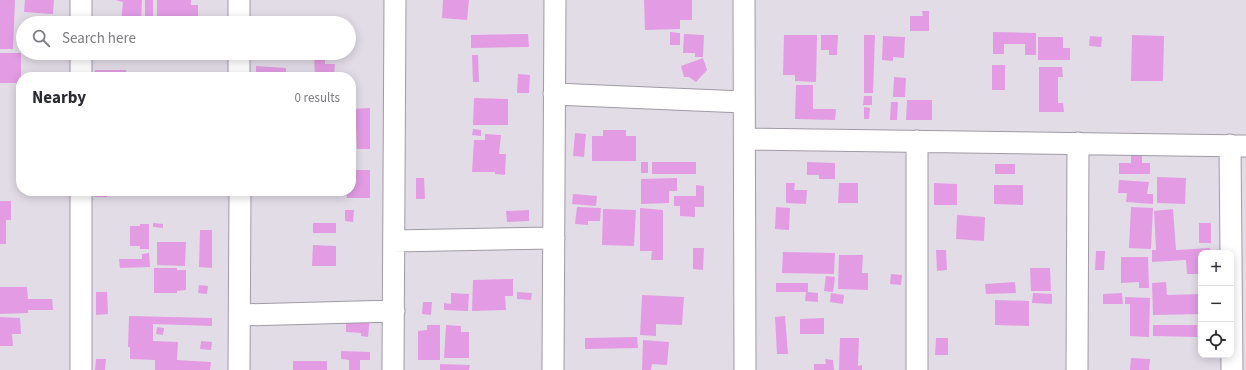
<!DOCTYPE html>
<html lang="en">
<head>
<meta charset="utf-8">
<style>
	:root { --surface:#fff; --page:#f7f7f7; --text:#2b2b33; --muted:#7c7c81; --line:#e1e1e2 }
	body { margin:0; font-family:"Source Sans 3",sans-serif; background:var(--page); color:var(--text) }
	.controls { position:absolute; right:12px; bottom:12px; display:grid; overflow:hidden; border-radius:8px; box-shadow:0 2px 10px #0003 }
	.controls button { width:36px; height:36px; display:grid; place-items:center; padding:0; border:0; border-bottom:1px solid var(--line); background:var(--surface); color:var(--text); font:20px sans-serif }
	.list { margin:0; padding:0; list-style:none }
	h2 { display:flex; justify-content:space-between; align-items:center; height:52px; margin:0; padding:0 16px; font-size:17px }
	h2 small { font-size:13px; font-weight:400; color:var(--muted) }
	.icon { flex:none; width:22px; height:22px; fill:none; stroke:currentColor; stroke-width:2; stroke-linecap:round; stroke-linejoin:round }
	.map { position:relative; flex:none; width:1246px; height:370px; overflow:hidden }
	.search { position:absolute; background:var(--surface); box-shadow:0 2px 10px #0003; left:16px; top:16px; width:340px; height:44px; display:flex; align-items:center; gap:10px; box-sizing:border-box; padding:0 14px; border-radius:22px; color:var(--muted); font-size:15px }
	.panel { position:absolute; background:var(--surface); box-shadow:0 2px 10px #0003; left:16px; top:72px; width:340px; height:124px; border-radius:16px }
	.map>svg:first-child { display:block }
	.building { fill:#e39ce4 }
	.lines { fill:none; stroke-linecap:round; stroke-linejoin:round }
	.minor-casing { stroke:#a09aa5; stroke-width:23 }
	.minor { stroke:#fff; stroke-width:21 }
</style>
</head>
<body>
<div class="map">
<svg width="1246" height="370" viewBox="0 0 1246 370">
	<rect width="100%" height="100%" fill="#e2dce7"/>
	<path class="building" d="M0,0h15l-2,49h-13z
		M25,0h29l-1,14 -29,-2z
		M115,0h27l-1,23h-20l2,-21z
		M145,0h8v23h-8z
		M157,0h34v5h7v18h-41z
		M443,0h26l-2,20 -25,-2z
		M644,0h48v20h-12v9l-35,1z
		M922,11h7v20h-19v-15h13z
		M670,32l10,1v12h-10z
		M993,32l43,1v22h-11v-11h-21v10h-11z
		M528,34l1,13 -58,1v-13z
		M684,34l20,1 -1,22h-8v-4h-12z
		M784,35h33l-1,47 -21,-1v-6h-12z
		M821,35h17l-1,20h-8v-5h-8z
		M864,35h11l-2,58h-9z
		M1132,35l32,1 -1,45h-32z
		M883,36l22,1 -1,21 -11,-1v4l-11,-1z
		M1090,36l12,1 -1,10 -12,-1z
		M1038,37h25v11h7v12h-32z
		M0,53h21v30h-21z
		M472,55h6l1,27h-6z
		M314,56l11,1v7h10l-1,13h-19z
		M703,58l4,12 -11,12 -7,-5h-5l-3,-11z
		M992,65h13v25h-13z
		M256,66l30,2v9h-30z
		M1039,67h23l1,10h-5v26h5l1,9h-25z
		M95,70h31v7h-31z
		M518,74l12,1 -1,18h-12z
		M894,77l12,1 -1,19h-12z
		M796,85h17v24h23l-1,11 -40,-1z
		M864,96h8v9h-9z
		M474,98l34,1v26h-35z
		M907,100h25v20h-26z
		M891,102h7l-1,18h-7z
		M864,107l6,1 -1,11h-5z
		M370,108v41h-13l-1,-20h-5v-20z
		M473,129l8,1v6l-9,-1z
		M603,130h23v6h10v25h-44v-25h11z
		M575,133l11,1 -2,23 -11,-1z
		M485,134l16,1 -2,19h7l-1,21 -10,-1v-2h-23l2,-32h11z
		M1131,155h11v8h8v11h-31v-11h12z
		M641,162h7v11h-7z
		M652,162h44v12h-44z
		M807,162l28,1v16h-16v-4h-12z
		M995,164h20v10h-20z
		M351,170h19v28h-23l-1,-7h5z
		M1157,177l29,1 -1,26 -28,-1z
		M416,178h8l1,21h-9z
		M677,178v13h-8v12l-28,1v-25z
		M1119,180l30,2 -2,12h6v10l-27,-2 1,-9h-9z
		M786,183h9l-1,7h13l-1,14 -20,-1z
		M839,183h19v20h-20z
		M934,183l23,1v21h-23z
		M696,185l8,1v21h-9v10l-15,-1v-10h-6v-10h22z
		M994,185h29v20l-29,-1z
		M96,191h11v6h-12z
		M573,194l24,2 -1,10 -24,-2z
		M0,201h11v19h-5v24h-6z
		M577,207l24,1 -1,13h-12v4l-13,-1z
		M776,207l14,1 -1,22 -14,-1z
		M1131,207l22,1 -2,41 -22,-1z
		M640,208l23,2v50h-12l1,-9h-12z
		M603,209l33,1 -2,36 -32,-1z
		M1173,209l3,41 34,-2v5h-9v7h-3l1,14h-12l-1,-14 -34,2v-12h4l-2,-39z
		M345,210h9l-1,12 -8,-1z
		M529,210v11l-22,1 -1,-11z
		M957,215l28,2 -1,24 -28,-2z
		M153,223l10,1v4l-10,-1z
		M313,223h23v10h-23z
		M1199,223h12v20h-12z
		M140,224h9v25h-9v-3h-10v-20h10z
		M200,230h12v38l-13,-1z
		M157,242h29l-1,24 -28,-1z
		M313,245l23,1v20h-24z
		M693,248h11l-1,22 -10,-1z
		M936,250h10l1,20 -10,1z
		M1096,251h9l-1,19h-9z
		M783,252l52,1 -1,21 -52,-1z
		M149,253l1,14 -30,1 -1,-9h23v-5z
		M839,255h24l-1,18h6v17l-30,-1z
		M1121,257h27l1,31h-10v-6l-18,1z
		M154,268h23v2h9v20l-9,1v2h-23z
		M1030,268h20l1,23h-20z
		M891,274l11,1 -1,10 -11,-1z
		M826,276l9,1 -2,15 -9,-1z
		M513,279v17h-8l1,14 -34,1 1,-31z
		M1015,282l1,11 -30,1 -1,-10z
		M1166,282l1,13 34,-1v20l-48,1 -1,-32z
		M776,283h32v9l10,1v9l-13,-1 1,-9h-30z
		M199,285l9,1 -1,8 -9,-1z
		M0,287h27l1,12h24l1,11h-25v3l-28,1z
		M96,292h11l1,22 -12,1z
		M517,292l15,1 -1,7 -14,-1z
		M451,293l18,1 -1,17 -24,-1v-7l7,1z
		M831,293l13,2 -1,9 -13,-2z
		M1033,293l19,1v10l-20,-1z
		M1122,293l1,11h-20v-10z
		M642,295l42,2 -2,28 -26,-1v12l-16,-1z
		M1125,297l25,1 -1,39 -19,-1v-32h-5z
		M995,300l34,1v25l-34,-1z
		M423,302h9l-1,13 -9,-1z
		M129,316l83,2v8l-59,-2v17l25,1 -1,18 34,2 -1,8h-55v-10l-25,-1v-12h-2z
		M346,316l24,1 -2,20 -7,-1v-3l-15,-1z
		M785,316l3,38h-11l-2,-37z
		M0,317l20,1 1,16h-9l1,12h-13z
		M824,318v16h-24v-15z
		M427,325h13v35h-22v-29l9,-1z
		M446,325l15,1v6h8v26h-25z
		M1153,325h44v12l-44,-1z
		M157,327l7,1 -1,7 -7,-1z
		M637,337l1,11 -53,1v-11z
		M840,338h19l-1,28 4,-1v5h-23z
		M936,338h12v17h-13z
		M643,340l26,2 -2,23 -15,-1 -1,6h-9z
		M201,341l11,1 -1,8 -11,-1z
		M341,351l29,1v8h-10v10h-11v-10l-8,-1z
		M1131,358l19,1 -1,11h-19z
		M96,359h10l-1,11h-10z
		M825,359l8,1 1,10h-20v-6h12z
		M293,361h34v9h-34z
		M440,364l30,1 -1,5h-29z"/>
	<g class="lines">
		<g class="minor-casing">
			<path id="minor" d="M239,0v23
				M744,0l1,370
				M81,23v-23
				M239,53v24
				M81,77v-24
				M554,94l189,8
				M745,139l501,7
				M1230,145l2,225
				M394,241l160,-3
				M240,315l154,-4
				M81,370v-179
				M239,370l1,-179
				M393,370l2,-370
				M553,370l2,-370
				M917,370v-229
				M1077,370l1,-227"/>
		</g>
		<use href="#minor" class="minor"/>
	</g>
</svg>
<div class="controls">
<button>+</button>
<button>−</button>
<button><svg class="icon" aria-label="locate" viewBox="0 0 24 24"><circle cx="12" cy="12" r="6"/><path d="M12 2v4M12 18v4M2 12h4M18 12h4"/></svg></button>
</div>
<div class="search"><svg class="icon" aria-label="search" viewBox="0 0 24 24"><circle cx="10" cy="10" r="6"/><path d="M15 15l6 6"/></svg>Search here</div>
<section class="panel">
<h2>Nearby<small>0 results</small></h2>
<ul class="list">
</ul>
</section>
</div>
</body>
</html>
